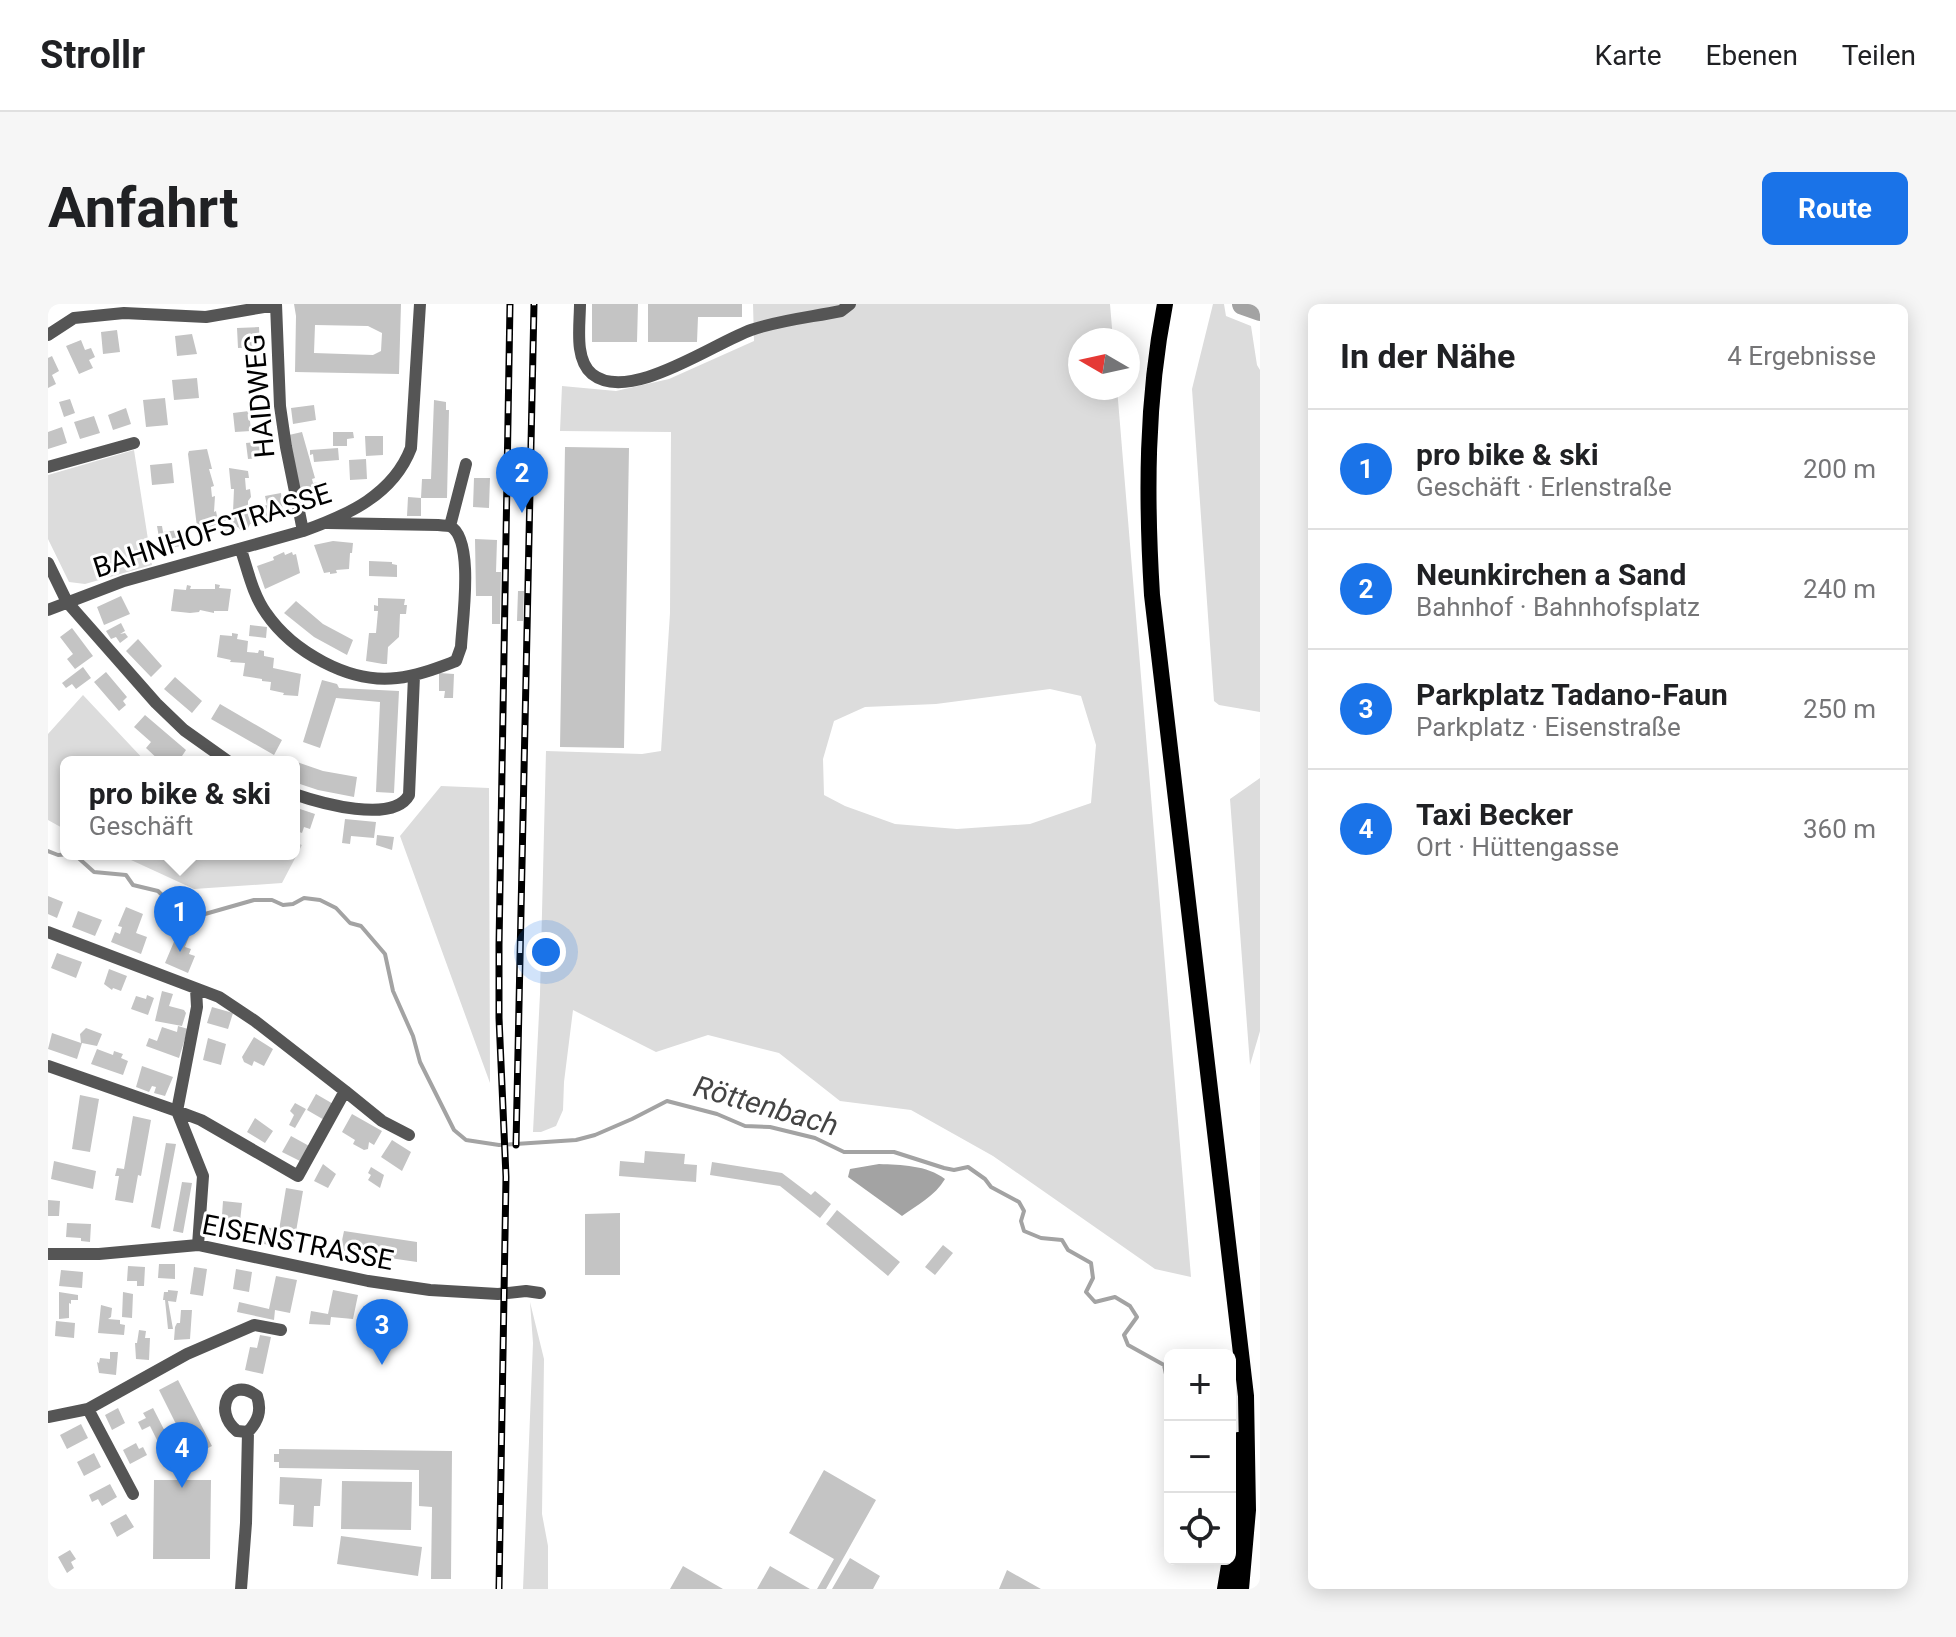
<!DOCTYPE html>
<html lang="de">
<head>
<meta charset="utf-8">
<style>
	:root { --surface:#fff; --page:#f6f6f6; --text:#202124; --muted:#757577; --line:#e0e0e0; --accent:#1a73e8 }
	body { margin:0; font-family:Roboto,sans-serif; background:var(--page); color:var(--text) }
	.controls { position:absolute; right:24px; bottom:24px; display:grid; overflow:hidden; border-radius:12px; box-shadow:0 4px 20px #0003 }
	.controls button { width:72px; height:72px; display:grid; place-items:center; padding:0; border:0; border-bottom:2px solid var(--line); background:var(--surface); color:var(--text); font:40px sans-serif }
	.compass { position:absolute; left:1020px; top:24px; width:72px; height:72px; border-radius:50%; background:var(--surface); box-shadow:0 4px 20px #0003; rotate:279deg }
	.you { position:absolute; left:498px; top:648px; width:28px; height:28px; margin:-20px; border:6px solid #fff; border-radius:50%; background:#1a73e8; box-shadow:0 0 0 12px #1a73e833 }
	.badge { display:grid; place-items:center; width:52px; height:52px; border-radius:50%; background:var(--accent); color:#fff; font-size:26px; font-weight:700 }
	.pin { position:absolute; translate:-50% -66px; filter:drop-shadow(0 2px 4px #0008) }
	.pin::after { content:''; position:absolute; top:42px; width:28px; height:24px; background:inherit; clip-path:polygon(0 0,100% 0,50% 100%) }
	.popup { position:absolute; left:12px; top:452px; width:240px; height:104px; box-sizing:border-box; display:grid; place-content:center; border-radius:12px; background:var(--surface); filter:drop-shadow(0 2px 6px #0005); font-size:26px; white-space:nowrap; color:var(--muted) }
	.popup b { font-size:30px; color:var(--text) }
	.popup::after { content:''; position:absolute; left:50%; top:100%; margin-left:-16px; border:16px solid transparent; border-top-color:var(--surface) }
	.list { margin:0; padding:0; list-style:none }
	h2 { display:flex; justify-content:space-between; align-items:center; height:104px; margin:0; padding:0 32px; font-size:34px }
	h2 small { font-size:26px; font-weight:400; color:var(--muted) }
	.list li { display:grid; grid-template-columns:52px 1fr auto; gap:24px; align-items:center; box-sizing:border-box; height:120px; padding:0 32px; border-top:2px solid var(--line) }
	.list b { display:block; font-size:30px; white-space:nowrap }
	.list p { margin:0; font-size:26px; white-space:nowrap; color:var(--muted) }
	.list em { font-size:26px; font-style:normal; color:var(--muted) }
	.icon { flex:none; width:44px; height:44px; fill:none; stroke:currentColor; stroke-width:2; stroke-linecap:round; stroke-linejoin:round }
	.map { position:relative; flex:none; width:1212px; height:1285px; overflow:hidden; border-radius:12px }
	header { display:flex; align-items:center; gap:48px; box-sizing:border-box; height:112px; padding:0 40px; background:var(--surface); border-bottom:2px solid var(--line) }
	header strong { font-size:38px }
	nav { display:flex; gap:44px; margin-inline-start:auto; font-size:28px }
	.intro { display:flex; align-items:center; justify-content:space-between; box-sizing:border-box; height:192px; padding:0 48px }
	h1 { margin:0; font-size:56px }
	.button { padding:20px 36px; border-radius:12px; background:var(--accent); color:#fff; font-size:28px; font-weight:700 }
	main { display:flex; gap:48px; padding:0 48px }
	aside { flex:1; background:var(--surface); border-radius:12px; box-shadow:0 4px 20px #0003 }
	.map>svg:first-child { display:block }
	.green { fill:#dcdcdc; fill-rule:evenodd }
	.water { fill:#a3a3a3 }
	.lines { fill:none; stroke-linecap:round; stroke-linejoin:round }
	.stream { stroke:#a3a3a3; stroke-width:4 }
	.river { stroke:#a3a3a3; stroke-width:22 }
	.building { fill:#c4c4c4; fill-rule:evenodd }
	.minor { stroke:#555; stroke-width:12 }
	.major { stroke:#000; stroke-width:16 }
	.rail-casing { stroke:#000; stroke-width:7 }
	.rail { stroke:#fff; stroke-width:4; stroke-dasharray:12; stroke-linecap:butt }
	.labels { text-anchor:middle; stroke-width:6; stroke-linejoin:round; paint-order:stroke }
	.street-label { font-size:28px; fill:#000; stroke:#fff }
	.water-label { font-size:30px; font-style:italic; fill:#444; stroke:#fff }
</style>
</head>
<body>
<header>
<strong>Strollr</strong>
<nav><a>Karte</a><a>Ebenen</a><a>Teilen</a></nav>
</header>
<div class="intro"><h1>Anfahrt</h1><a class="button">Route</a></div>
<main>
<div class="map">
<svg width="1212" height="1285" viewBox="0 0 1212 1285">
	<rect width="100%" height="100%" fill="#fff"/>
	<path class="green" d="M705,0h357l3,36h-33v48h37l74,889 -36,-8 -162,-113 -82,-46 -71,-9 -61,-48 -71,-18 -52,17 -83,-42 -9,72 -1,28 -7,16 -15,6h-8l7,-138 6,-243 96,3 19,-3 9,-138 1,-181 -111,-1 2,-45 54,5 53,-12 85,-38zM1002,385l31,7 15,49 -5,58 -61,21 -73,5 -62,-5 -50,-18 -21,-11 -1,-36 11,-38 31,-14 71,-3z
		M1165,0h11l2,12 25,10 6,39 3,5v342l-41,-7 -5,-4 -22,-312z
		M86,146l18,115 -67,19 -16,-2 -21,-43v-64z
		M35,391l63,67h-80v68l-18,-10v-86z
		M1212,474v253l-10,34 -20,-266z
		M393,482l48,2 1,295 -90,-247z
		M246,538l8,3 -20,38 -88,6 -76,-35h176z
		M482,998l14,57 -2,155 6,32v43h-25l10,-246z"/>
	<path class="water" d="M831,860c22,1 48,1 66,15 -10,17 -28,26 -43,37l-54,-39 2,-8z"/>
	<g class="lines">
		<path class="stream" d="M0,547l10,4 13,-1
			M26,550l20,18 32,3 7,10 25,6 11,11 36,12 49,-14h18l11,5 10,-1 11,-6 16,2 16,8 14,15 11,3 24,28 8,37 20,45 7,26 34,68 12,10 33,5 77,-5 19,-5 37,-16 35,-18 50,13 28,12 25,1 45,11 29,14h50l50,16 10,2 14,-3 17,12 6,8 28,15 5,9 -3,10 3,10 17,7 21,2 6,10 23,13 2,15 -7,14 9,10 20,-5 15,9 7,11 -13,18 4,10 36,20 6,28"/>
		<path class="river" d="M1195,0l17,6"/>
	</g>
	<path class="building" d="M246,0h107l-2,70 -104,-2 1,-56zM267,21l53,1 14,7 -1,18 -8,4 -59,-2z
		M544,0h46l-1,38h-45z
		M600,0h94v13h-44l-1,25h-49z
		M211,23l1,20 -22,1 -1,-20z
		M69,26l3,22 -17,2 -2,-22z
		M144,30l5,20 -20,2 -2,-20z
		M33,36l4,10 6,-2 4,9 -6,3 4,8 -14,6 -13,-28z
		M4,52l7,15 -7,4 4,9 -8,4v-30z
		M149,74l2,20 -25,2 -2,-20z
		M117,94l3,27 -22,2 -3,-27z
		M22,95l5,14 -11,4 -5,-15z
		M386,96l12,2v8h3l-2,88h-26v18h-14l1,-19 13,1 1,-19h9z
		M266,101l2,15 -23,4 -2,-16z
		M78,104l5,16 -18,6 -5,-15z
		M201,107l2,20 -16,1 -2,-19z
		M46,112l6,17 -20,6 -6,-17z
		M14,123l5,16 -19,6v-17z
		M254,128l13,46 -3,1 1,4 7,-1 4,17 -21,5 -14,-69z
		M285,128h20l1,6 -7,1v7h-14z
		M317,132h18v19l-17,1z
		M217,137l2,16 -19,2 -2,-16z
		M517,143l64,1 -5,300 -64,-1z
		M290,144l1,12 -25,2 -1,-8 -3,1v-5z
		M159,145l5,20h-3l5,17 -3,1 1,10 3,-1 -1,16 2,-1 1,5 19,-2v-3l-3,1 1,-23h-3l-2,-21 19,3 1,7h-4l1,12 4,-1 1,8 -3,4v7l2,8 3,-1 1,9h-4l-3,7 -5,1 -4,-5 -13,4 -5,-6h-2l-2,8 -6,1v3l-12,-2 -10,-81 1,-3z
		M318,155l1,20 -17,1 -1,-20z
		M124,159l2,20 -22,2 -2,-20z
		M426,174h16l-1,30 -16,-1z
		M233,189l2,19h-14l3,12 -8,1 -4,-18 7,-2 -2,-9z
		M109,222h5l1,6 16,-2 3,16 -21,3z
		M427,235l22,1 -1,32h5l-1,52h-8v-28h-16z
		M285,237l20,2 -1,10h-2l-1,16 -13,1 1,3 -7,1v-2l-6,1 -10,-28z
		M236,248l1,3 7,-3 1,3 3,-1 4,19 -35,16 -8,-23 17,-6 -1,-3z
		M321,257l23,1v2l5,1v12l-28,-1z
		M167,280l5,1 -1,3 12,1 -3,22h-14v2l-14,-3 -1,2 -9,1 -19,-2 3,-22 12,1 1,-5 4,1 -1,3h25z
		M470,287h6l-1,30h-6z
		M73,292l9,18 -26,11 -7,-18z
		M330,294l27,1 -1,6h3l-1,9h-6l-1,23 -11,10 -1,17h-4l-17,-3 3,-28h7l2,-22h-4v-6l4,1z
		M248,297l27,23 30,16 -6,15 -33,-18 -30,-24z
		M73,319l4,8 -5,3 5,-1 3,4 -8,6 -4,-6 -5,2 -5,-8z
		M202,321l17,2 -1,11 -17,-2z
		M24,324l21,28 -18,13 -8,-10 6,-5 -13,-17z
		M184,329l6,1 -1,5 11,2 -1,11 11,1 1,-3 5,1v5l10,2 -1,10 28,6 -3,22 -15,-1 1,-2 -14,-3 1,-8 -9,-1v-2l-19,-3 2,-13 -15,-1 1,-2 -14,-3 3,-22 12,1z
		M90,335l24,27 -11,11 -25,-26z
		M35,363l8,11 -15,11 -4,-5 -6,4 -4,-5z
		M58,368l21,25 -4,4 3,4 -7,6 -25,-29z
		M391,369l15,1 -1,24h-9l1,-7h-6z
		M127,373l27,24 -10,12 -28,-24z
		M274,376l15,4 2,4 60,3 -5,102 -18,-1 4,-90 -44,-4 -16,50 -17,-6z
		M172,400l62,36 -8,15 -63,-36z
		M97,411l41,35 -8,12 -11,-6 -6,6 -15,-14 5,-6 -17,-15z
		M246,457l29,10 34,6 -3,20 -36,-7 -24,-8z
		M246,503l21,7 -5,15 -6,-2 -2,6 -8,-3z
		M297,515l31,3 -2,16 -23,-2 -1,8 -8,-1z
		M329,531l17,2 -2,13 -16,-5z
		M0,592l15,6 -6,16 -9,-4z
		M78,603l17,7 -7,19 11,4 -6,17 -30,-12 4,-10 5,2 2,-7 -4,-1z
		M30,607l24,9 -7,16 -23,-9z
		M131,626l11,4 -5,13 6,2 -2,5 6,2 -7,17 -23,-10z
		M9,649l25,9 -6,16 -25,-10z
		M61,665l18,7 -6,15 -8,-3 -1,2 -8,-6z
		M114,687l11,3 -4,12 15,4 2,3 -4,13 -27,-5z
		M99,691l7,3 -6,17 -17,-6 5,-13 10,3z
		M164,703l21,6 -5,16 -21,-6z
		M130,722l10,3 -9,29 -33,-12 3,-8 8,3 5,-14 15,5z
		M38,724l16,6 -5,12 -15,-3 -5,16 -29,-10 4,-16 29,10 -1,-9z
		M206,733l19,12 -9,17 -10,-5 -2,5 -8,-4 -2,-5z
		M160,734l18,6 -5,21 -18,-5z
		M49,745l16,6 1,-4 9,3 -2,4 7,3 -5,14 -32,-11z
		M94,762l31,11 -8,19 -11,-3 2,-6 -4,-1 -3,6 -13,-5z
		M268,790l19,11 -9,16 -19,-11z
		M32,791l19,4 -9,53 -18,-3z
		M247,799l11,6 -11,19 -6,-3 5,-10 -4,-4z
		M304,810l30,17 -8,14 -5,-3 -1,7 -4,1 -11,-6 2,-4 -13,-8z
		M85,812l18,4 -10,56 -3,-1 -5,28 -18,-3 4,-24h-4l2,-8 7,1z
		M207,814l18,13 -8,12 -18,-11z
		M243,832l20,11 -9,15 -20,-10z
		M344,836l19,12 -9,19 -21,-14z
		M118,839l10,1 -16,85 -9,-2z
		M597,847l40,3 -1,10 13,1 -1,17 -77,-6 1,-15 24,2z
		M6,857l42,10 -3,18 -42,-10z
		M664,858l70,11 29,22 4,-4 16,13 -11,14 -40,-32 -70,-11z
		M275,860l13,10 -8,14 -14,-7z
		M323,863l13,8 -4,13 -12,-8 3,-5 -3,-2z
		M134,878l10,1 -9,50 -10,-2z
		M238,884l17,3 -10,58 -35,-6 3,-17 18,4z
		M0,896l12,1 -1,15h-11z
		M175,897l19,2 -3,28 -18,-2z
		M789,906l63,52 -12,14 -62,-52z
		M572,909v62h-35v-61z
		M19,919l24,1 -1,18 -9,-1v-3l-15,-1z
		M296,927l73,11v20l-41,-6 -2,8 -7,-1 1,-9 -28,-4z
		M895,941l10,8 -18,22 -10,-8z
		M111,960h16v15l-17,-1z
		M80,962l17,1 -1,19h-7v-5h-10z
		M146,963l13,2 -4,27 -13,-2z
		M188,965l16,3 -3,20 -16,-3z
		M13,966l22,2 -1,16 -23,-2z
		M228,972l21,4 -7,33 -15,-3 -1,10 -37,-8 2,-10 30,7z
		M120,986l10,1 -2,11 -8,-1 5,28h-5l-3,-29h-2l1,-8h4z
		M285,986l25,5 -5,24 -22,-2 -1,8 -21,-1 2,-13 17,3z
		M11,988l19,3v5h-7v4l-2,-1v15l-10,1z
		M75,988l10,2 -1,24 -10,-1z
		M53,1001l11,3 -1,9 -3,2 12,1v4l5,1 -1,10 -26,-2z
		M133,1006h11l-2,29 -16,1 1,-13 2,-4h3z
		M8,1017l19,2 -1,15 -19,-2z
		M91,1026l7,1 -1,7h5l-1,22 -13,-1 -1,-16h2z
		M212,1031l11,2 -8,37 -18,-4 5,-23 7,1z
		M62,1048h8l-2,23 -17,-2 -2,-11 2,1 1,-5 10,1z
		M130,1076l34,66 -20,10 -33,-66z
		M70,1104l7,15 -13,7 -7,-15z
		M105,1104l21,41 -10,5 -14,-28 -8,4 -4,-8 8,-4 -3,-5z
		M33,1120l7,14 -21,11 -7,-14z
		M88,1139l3,6 4,-2 4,8 -17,9 -7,-14z
		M231,1145l173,2 -1,128h-20l1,-72 -13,-1v-36l-140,-2v-6h-5v-8h5z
		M46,1149l7,14 -17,9 -7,-14z
		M776,1166l52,30 -50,89h-9l17,-30 -45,-26z
		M232,1173l42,2 -2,27h-6l-1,21 -20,-1 1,-21 -15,-1z
		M106,1176h57l-1,79h-57z
		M294,1177l70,1 -1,48 -70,-1z
		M62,1180l7,13 -15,9 -4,-7 -6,3 -3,-7z
		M78,1210l8,13 -17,10 -7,-14z
		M293,1232l81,11 -4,29 -81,-12z
		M22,1246l6,9 -5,3 3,6 -7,5 -9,-16z
		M802,1254l30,18 -7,13h-41z
		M635,1262l40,23h-53z
		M722,1262l40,23h-53z
		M959,1266l34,19h-42z"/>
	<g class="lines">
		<path class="minor" d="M228,0l4,102 6,41 17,84
			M532,0c0,21 -6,55 12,70 37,30 122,-31 159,-44 29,-10 61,-13 90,-19l9,-7
			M0,31l26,-17 50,-5 82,4 70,-12
			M0,163l86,-24
			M402,222l16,-62
			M193,246c7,21 12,45 25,63 26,38 83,71 131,65 20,-2 40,-10 59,-17l5,-14c1,-24 14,-108 -11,-121 -1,0 -12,-1 -12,-1l-110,-2
			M0,259l19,39 89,101 28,27 45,32
			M0,306l76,-29 179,-50c45,-16 90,-36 108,-83l9,-144
			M246,490c26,9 99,30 115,1l5,-119
			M0,628l171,65 36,24 90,70 -47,85 -97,-56 -24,-9 20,-104 -1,-18
			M0,762l129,45 26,65 -5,69
			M297,787l37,30 27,14
			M0,950h51l99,-9 170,36 62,9 68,4 28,-3 14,2
			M40,1105l45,85
			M0,1113l40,-8 99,-55 67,-29 27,5
			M193,1285l5,-66 2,-91c10,-11 14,-21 9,-36 -27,-21 -45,15 -20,35l11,1"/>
		<path class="major" d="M1117,0c-19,97 -19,192 -13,291l94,801 2,114 -7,79
			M1182,1252l8,-116
			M1177,1285l5,-30"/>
		<g class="rail-casing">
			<path id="rail" d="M468,841l18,-841
				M451,1285l7,-412 -7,-159v-73l11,-641"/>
		</g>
		<use href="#rail" class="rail"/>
	</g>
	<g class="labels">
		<g class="street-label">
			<text transform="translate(211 92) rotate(-95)" y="10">HAIDWEG</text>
			<text transform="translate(164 226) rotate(-18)" y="10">BAHNHOFSTRASSE</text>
			<text transform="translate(250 938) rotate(11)" y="10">EISENSTRASSE</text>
		</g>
		<g class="water-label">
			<text transform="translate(718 802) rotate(16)" y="10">Röttenbach</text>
		</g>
	</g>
</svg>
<div class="controls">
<button>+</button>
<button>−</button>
<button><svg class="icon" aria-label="locate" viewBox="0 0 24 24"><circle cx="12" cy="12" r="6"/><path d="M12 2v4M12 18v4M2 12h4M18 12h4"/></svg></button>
</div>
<svg class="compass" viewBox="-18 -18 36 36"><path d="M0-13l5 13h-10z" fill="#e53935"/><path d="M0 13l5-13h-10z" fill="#757577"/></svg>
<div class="you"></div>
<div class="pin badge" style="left:132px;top:648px">1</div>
<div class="popup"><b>pro bike &amp; ski</b>Geschäft</div>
<div class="pin badge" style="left:474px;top:209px">2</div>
<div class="pin badge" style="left:334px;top:1061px">3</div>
<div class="pin badge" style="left:134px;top:1184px">4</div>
</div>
<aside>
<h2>In der Nähe<small>4 Ergebnisse</small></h2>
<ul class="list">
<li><span class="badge">1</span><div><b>pro bike &amp; ski</b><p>Geschäft · Erlenstraße</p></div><em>200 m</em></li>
<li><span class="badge">2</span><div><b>Neunkirchen a Sand</b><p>Bahnhof · Bahnhofsplatz</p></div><em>240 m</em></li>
<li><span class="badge">3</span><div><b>Parkplatz Tadano-Faun</b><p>Parkplatz · Eisenstraße</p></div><em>250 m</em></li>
<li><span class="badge">4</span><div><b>Taxi Becker</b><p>Ort · Hüttengasse</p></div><em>360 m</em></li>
</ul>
</aside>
</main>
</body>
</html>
